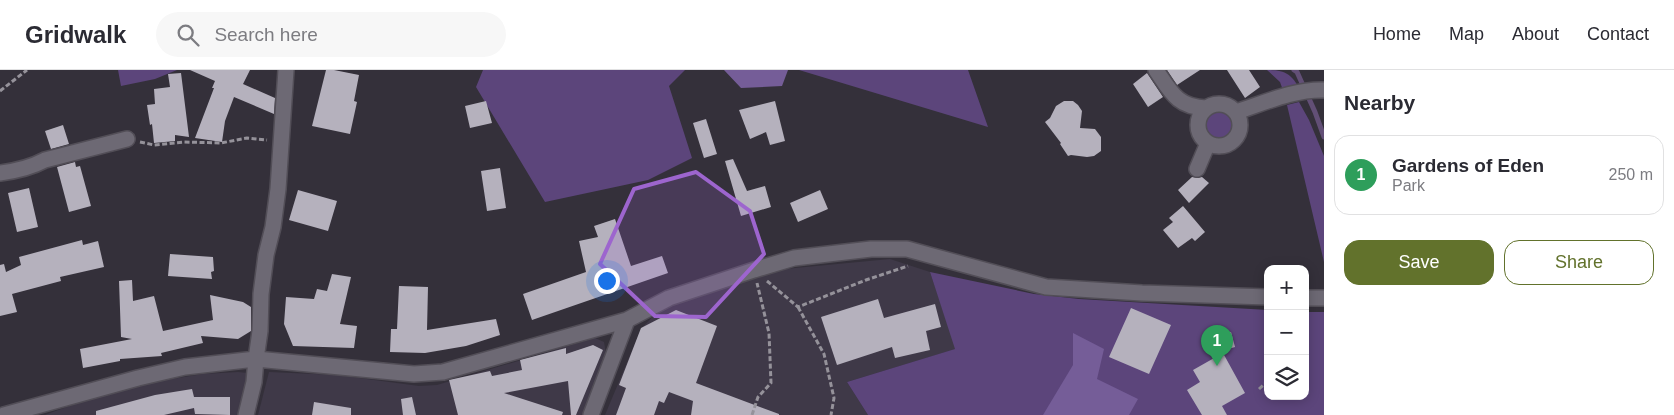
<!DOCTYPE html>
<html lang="en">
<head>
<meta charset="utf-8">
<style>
	:root { --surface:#fff; --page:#f7f7f7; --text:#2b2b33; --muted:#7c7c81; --line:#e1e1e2; --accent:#62722c }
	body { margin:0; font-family:Arial,sans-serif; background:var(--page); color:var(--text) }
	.controls { position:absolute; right:15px; bottom:15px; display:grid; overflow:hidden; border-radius:10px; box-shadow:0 2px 12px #0003 }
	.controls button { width:45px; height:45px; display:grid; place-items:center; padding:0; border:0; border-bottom:1px solid var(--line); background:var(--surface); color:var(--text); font:25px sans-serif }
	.you { position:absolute; left:606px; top:210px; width:18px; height:18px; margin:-12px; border:4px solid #fff; border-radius:50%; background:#1a73e8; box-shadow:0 0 0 8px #1a73e833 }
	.badge { display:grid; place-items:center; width:32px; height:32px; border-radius:50%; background:var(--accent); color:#fff; font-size:16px; font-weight:700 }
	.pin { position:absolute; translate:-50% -41px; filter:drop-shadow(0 1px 2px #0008) }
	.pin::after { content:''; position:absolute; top:26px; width:18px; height:15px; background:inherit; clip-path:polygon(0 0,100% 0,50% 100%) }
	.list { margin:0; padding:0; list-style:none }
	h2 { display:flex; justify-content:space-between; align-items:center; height:65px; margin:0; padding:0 20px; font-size:21px }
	h2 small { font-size:16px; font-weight:400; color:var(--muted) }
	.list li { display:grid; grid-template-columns:32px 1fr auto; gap:15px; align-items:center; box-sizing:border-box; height:80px; margin:0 10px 10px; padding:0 10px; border:1px solid var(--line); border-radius:15px }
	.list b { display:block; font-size:19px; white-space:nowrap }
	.list p { margin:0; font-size:16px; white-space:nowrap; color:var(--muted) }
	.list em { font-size:16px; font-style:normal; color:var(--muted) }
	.actions { display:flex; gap:10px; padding:15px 20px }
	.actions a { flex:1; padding:11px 0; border:1px solid var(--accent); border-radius:15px; text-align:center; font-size:18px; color:var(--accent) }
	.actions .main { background:var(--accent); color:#fff }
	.icon { flex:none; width:28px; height:28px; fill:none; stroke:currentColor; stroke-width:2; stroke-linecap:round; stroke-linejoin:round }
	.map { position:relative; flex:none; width:1324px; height:345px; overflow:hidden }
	header { display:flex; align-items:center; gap:30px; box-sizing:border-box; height:70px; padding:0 25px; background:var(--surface); border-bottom:1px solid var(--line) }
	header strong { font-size:24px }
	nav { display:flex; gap:28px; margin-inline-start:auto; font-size:18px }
	.search { width:350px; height:45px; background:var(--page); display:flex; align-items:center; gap:12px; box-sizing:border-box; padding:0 18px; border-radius:28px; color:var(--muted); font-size:19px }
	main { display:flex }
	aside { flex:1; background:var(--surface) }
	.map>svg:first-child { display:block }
	.built { fill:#3f3948 }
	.green { fill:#5c457b }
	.forest { fill:#755d98 }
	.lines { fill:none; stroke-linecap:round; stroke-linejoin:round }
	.stream { stroke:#624f76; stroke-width:5 }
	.building { fill:#b5b1bd }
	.minor-casing { stroke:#524e57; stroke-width:18 }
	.path { stroke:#95929a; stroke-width:3; stroke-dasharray:5 2.5; stroke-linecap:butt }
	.minor { stroke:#6d6974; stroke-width:15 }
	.marked { fill:#9d65ce; fill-opacity:0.2; stroke:#9d65ce; stroke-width:4; stroke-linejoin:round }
</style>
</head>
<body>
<header>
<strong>Gridwalk</strong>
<div class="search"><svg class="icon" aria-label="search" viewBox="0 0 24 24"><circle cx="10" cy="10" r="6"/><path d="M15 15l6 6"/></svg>Search here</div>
<nav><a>Home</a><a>Map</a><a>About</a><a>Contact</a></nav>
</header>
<main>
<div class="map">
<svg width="1324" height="345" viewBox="0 0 1324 345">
	<rect width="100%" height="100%" fill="#34303a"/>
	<path class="built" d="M890,189l40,13 26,77 -109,33 21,33h-263l36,-86 18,-19 115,-40z
		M595,268l9,4 3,18 -24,55h-325l11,-43 68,3 82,11 18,-1z
		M238,302l10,1 -5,42h-198l40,-15 67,-18 51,-8z"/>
	<path class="green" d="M118,0h59l-22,9 -34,7z
		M483,0h202l-16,16 23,72 -44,22 -103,22 -69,-115z
		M799,0h169l20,57z
		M1267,0c18,0 25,4 33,20l-16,3 -4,-11z
		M1299,32l10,18 15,36v106l-37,-157z
		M1204 55a14 14 0 1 1 28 0a14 14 0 1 1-28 0Z
		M930,202l104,22 45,5 189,11v86h37v-84h19v103h-456l-21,-33 108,-33z"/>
	<path class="forest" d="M724,0h64l-6,16 -41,2z
		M1073,263l31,16 -7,30 41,20 -9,16h-86l30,-50z"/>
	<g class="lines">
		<path class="stream" d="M1294,0l3,2 18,40 9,25"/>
	</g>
	<path class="building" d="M190,0h60l-7,14 32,14 -1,16 -40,-17 -9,24 -3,21 -27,-4 19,-50h-2l3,-7z
		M326,0h8l25,5 -5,26 3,1 -7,32 -38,-8z
		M1167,0h33l-23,15z
		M1227,0h22l11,17 -15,11z
		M181,3l8,64 -14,-2v6l-21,2 -2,-19 -2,1 -3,-20 8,-1 -1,-15 16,-2 -2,-13z
		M1147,3l16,24 -15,10 -15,-23z
		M486,31l6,22 -22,5 -5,-22z
		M775,31l10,40 -15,4 -4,-13 -16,7 -11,-29z
		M1064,31h9l5,4 4,6 -2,17 15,1 6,8v14l-7,5 -7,1 -16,-2 -3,1 -8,-12 1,-1 -16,-21 5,-4 6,-12z
		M706,49l11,35 -13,4 -11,-35z
		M63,55l6,19 -18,5 -6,-18z
		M733,89l14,32 18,-5 6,21 -30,9 -16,-55z
		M75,92l1,5 4,-1 11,40 -22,6 -12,-45z
		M500,98l6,40 -19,3 -6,-40z
		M1192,107l6,1 4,-1 7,6 -20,20 -11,-13z
		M29,118l9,39 -21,5 -9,-39z
		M298,120l39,11 -9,30 -39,-11z
		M820,120l8,19 -30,13 -8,-19z
		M1183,136l22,26 -10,9 -3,-3 -14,10 -15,-18 10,-8 -4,-4z
		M615,149l16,47 31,-10 6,17 -136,47 -9,-26 63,-22 -7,-31 19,-4 -4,-11z
		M82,170l1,5 15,-4 6,26 -44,10 1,4 -49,13 5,18 -17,4v-51l4,-1 2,8 15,-7 -2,-8z
		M170,184l43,3 1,14 -3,1 1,7 -44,-3z
		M332,204l19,3 -11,47 17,2 -3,22 -61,-2 -9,-22 2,-27 28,2 3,-10 10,2z
		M132,210l1,21 21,-5 9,35 50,-11 -3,-25 33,7 8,5v24l-13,8 -37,-3 2,7 -42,10 1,3 -42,3v2l-37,7 -3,-19 52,-10 -11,-2 -2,-56z
		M399,216l29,1 -1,43 69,-11 4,16 -34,11 -41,7 -35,-1 1,-23h6z
		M878,229l6,19 51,-14 6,23 -15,4 4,19 -35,8 -3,-11 -55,18 -16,-48z
		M1131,238l40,17 -22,49 -40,-17z
		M676,240l41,16 -21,57 83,31v1h-88l2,-14 -24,-9 -5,11 -5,-2 -5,14h-38l10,-27 -7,-3 22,-57z
		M1231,262l4,15 -23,7 -4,-15z
		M593,275l10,5 -27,65h-5l-3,-34 -64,12 59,19 -1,3h-104l-9,-35 41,-9 2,5 30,-6 -2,-10 46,-12v6z
		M1223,283l22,40 -23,13 5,9h-25l-15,-25 13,-8 -7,-12z
		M192,319l2,8h36v18l-35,-1 -1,-6 -30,7h-68v-4l59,-16z
		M412,327l4,18h-13l-2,-16z
		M314,332l37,6v7h-39z"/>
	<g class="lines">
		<g class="minor-casing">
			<path id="minor" d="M1156,0c15,22 21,37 50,38
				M1198 55a21 21 0 1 1 42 0a21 21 0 1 1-42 0Z
				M1236,42c28,-9 58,-23 88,-22
				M1197,99l11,-26
				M0,103c16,-2 30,-5 45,-13l82,-21
				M1305,228h19
				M4,345l134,-37 47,-11 71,-8 158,15 29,-2 184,-52 42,-22 85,-28 40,-12 77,-9h36l139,38 96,6 126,4
				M246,345l8,-33 2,-23 4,-28 1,-37 5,-39 7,-28 5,-38 8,-119
				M591,345l36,-95"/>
		</g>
		<path class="path" d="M0,21l27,-21
			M140,72l14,3 30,-3 37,1 26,-5 20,2
			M767,211l31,26 68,-27 42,-14
			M798,237l26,47 10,44 -3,17
			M1259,319l9,-8
			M752,345l6,-18 13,-14 -2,-50 -12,-50"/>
		<use href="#minor" class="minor"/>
	</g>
	<path class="marked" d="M696,102l54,39 14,43 -58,63 -51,-1 -55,-52 34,-75z"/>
</svg>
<div class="controls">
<button>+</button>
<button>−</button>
<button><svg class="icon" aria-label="layers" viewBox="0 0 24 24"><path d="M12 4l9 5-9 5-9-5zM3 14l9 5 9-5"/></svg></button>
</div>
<div class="you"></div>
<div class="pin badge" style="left:1217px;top:296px;background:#2e9e5b">1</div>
</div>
<aside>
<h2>Nearby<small></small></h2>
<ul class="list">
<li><span class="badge" style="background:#2e9e5b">1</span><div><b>Gardens of Eden</b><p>Park</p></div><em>250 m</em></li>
</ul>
<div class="actions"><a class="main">Save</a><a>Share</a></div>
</aside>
</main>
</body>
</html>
